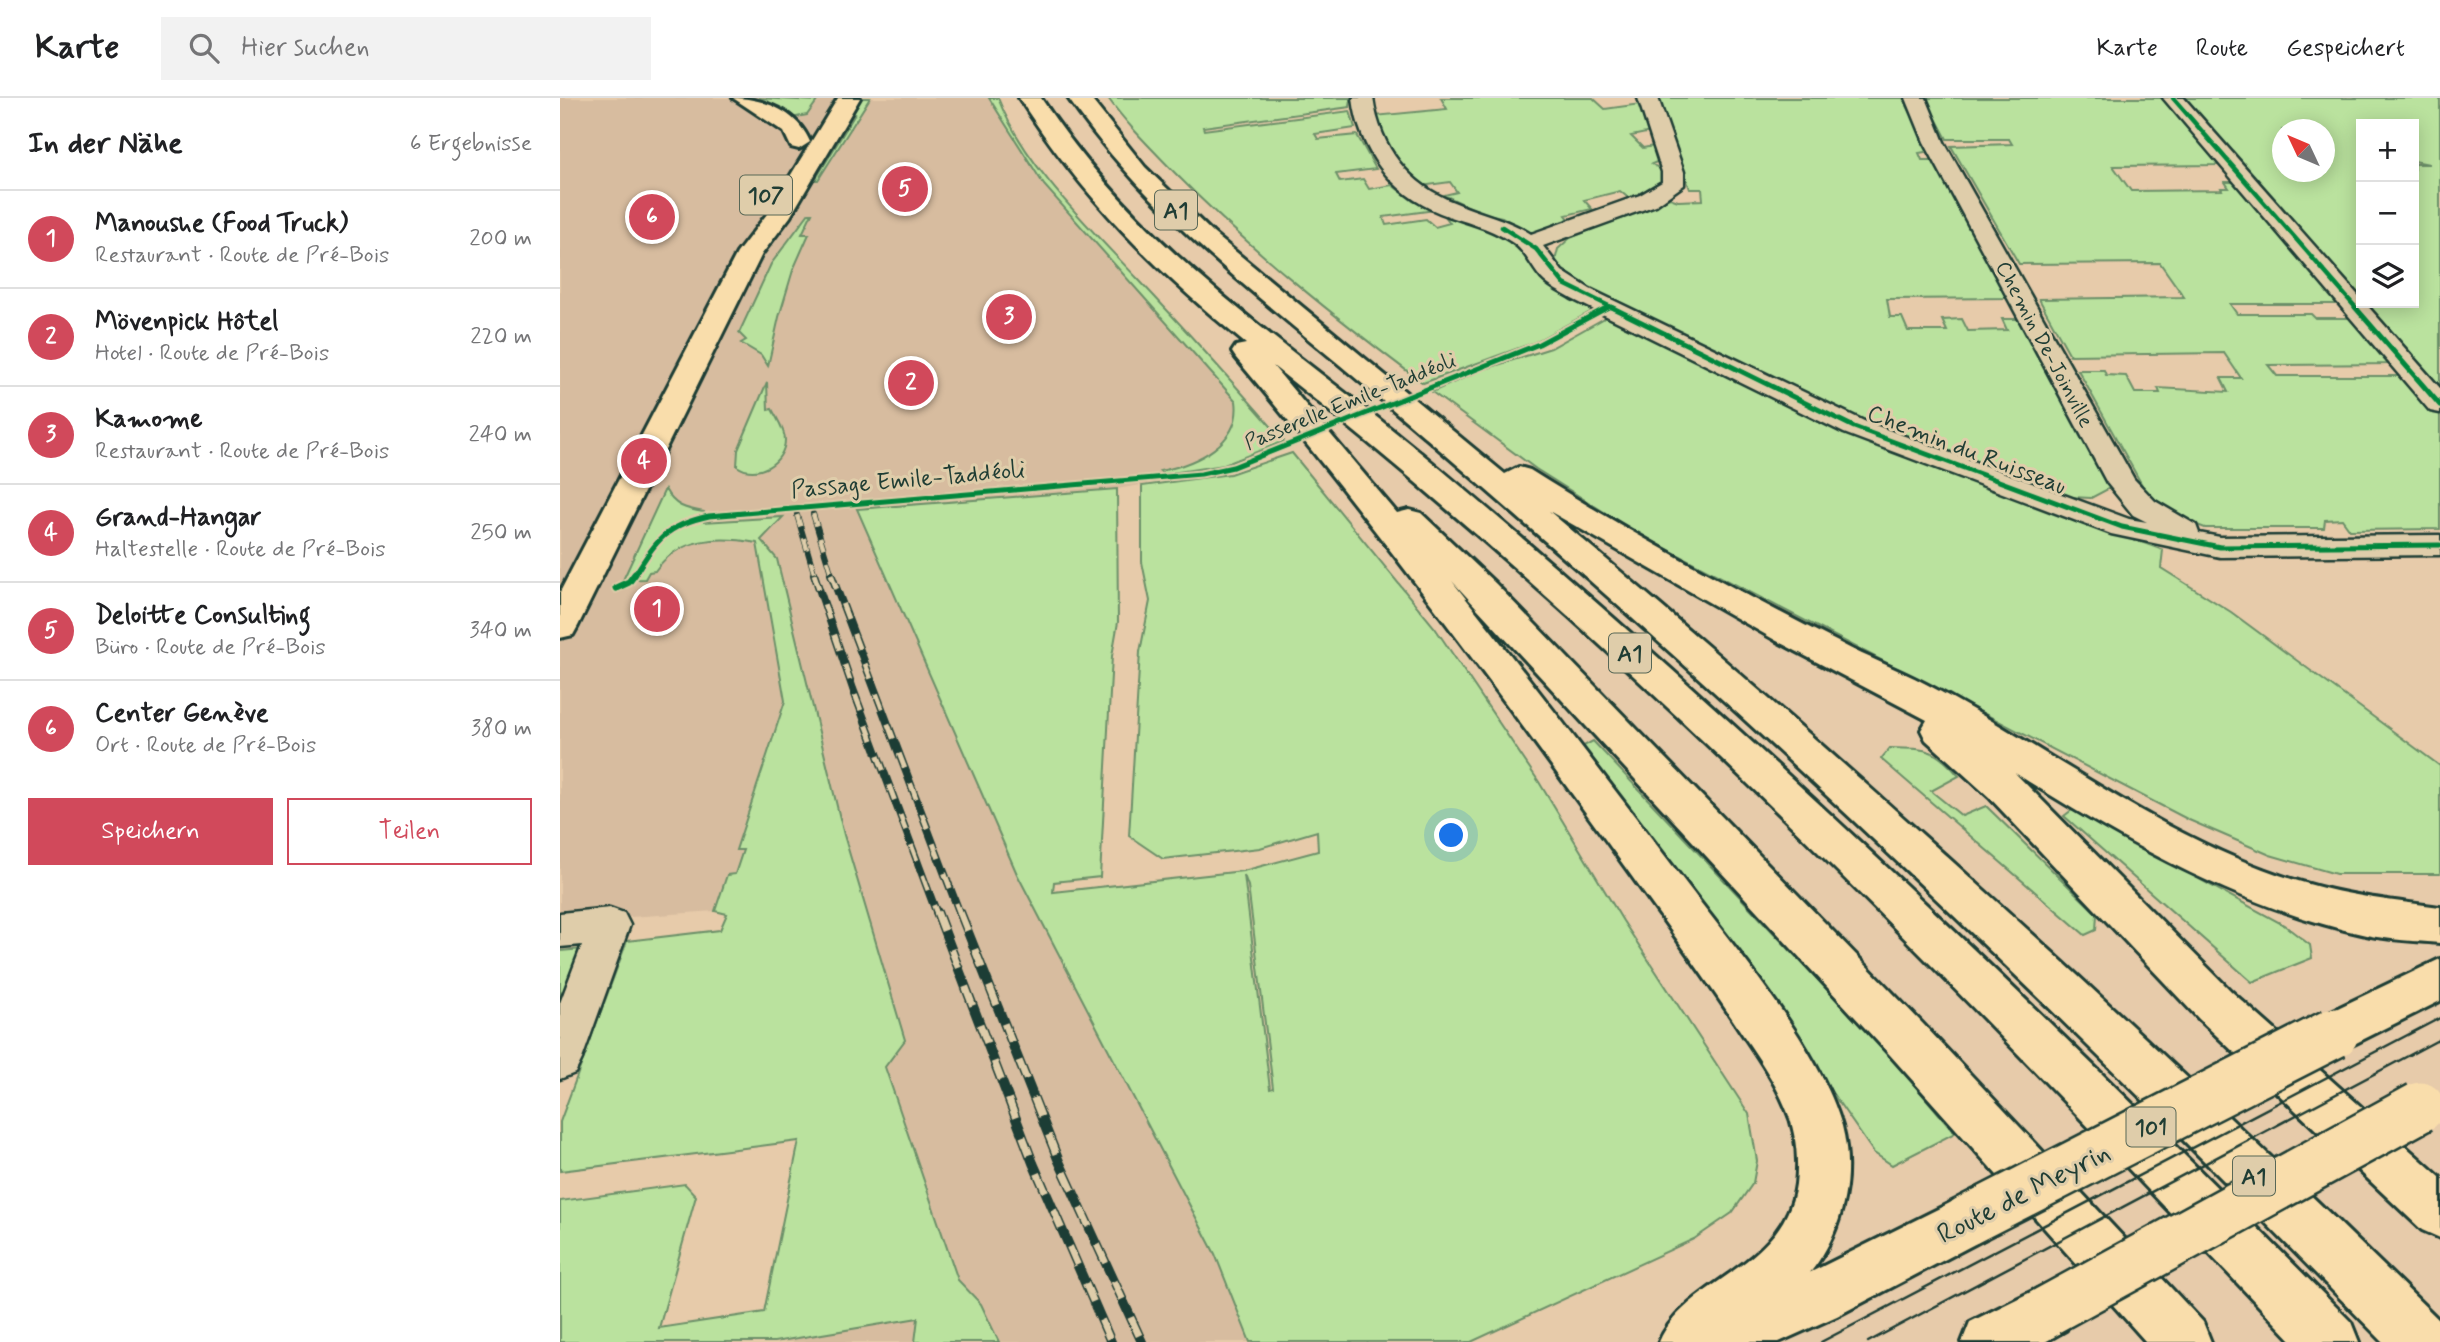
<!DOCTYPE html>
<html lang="de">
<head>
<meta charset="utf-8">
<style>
	:root { --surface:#fff; --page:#f2f2f2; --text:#202124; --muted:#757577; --line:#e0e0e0; --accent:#d1495b }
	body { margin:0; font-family:Mynerve,sans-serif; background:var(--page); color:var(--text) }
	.controls { position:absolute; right:21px; top:21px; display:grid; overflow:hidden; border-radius:0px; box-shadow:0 4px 18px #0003 }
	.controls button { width:63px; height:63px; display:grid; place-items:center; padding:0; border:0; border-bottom:2px solid var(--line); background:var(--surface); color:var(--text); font:35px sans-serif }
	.compass { position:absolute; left:1712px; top:21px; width:63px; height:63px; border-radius:50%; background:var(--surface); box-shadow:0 4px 18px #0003; rotate:314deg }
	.you { position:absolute; left:892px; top:738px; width:24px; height:24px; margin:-18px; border:5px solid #fff; border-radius:50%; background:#1a73e8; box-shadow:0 0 0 10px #1a73e833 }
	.badge { display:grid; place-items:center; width:46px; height:46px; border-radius:50%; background:var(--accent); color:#fff; font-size:23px; font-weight:700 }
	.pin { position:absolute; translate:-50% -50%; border:4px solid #fff; box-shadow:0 2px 7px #0006 }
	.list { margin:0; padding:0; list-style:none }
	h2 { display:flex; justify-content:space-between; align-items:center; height:91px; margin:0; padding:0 28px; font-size:30px }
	h2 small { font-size:23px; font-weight:400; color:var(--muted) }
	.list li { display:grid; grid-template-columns:46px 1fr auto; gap:21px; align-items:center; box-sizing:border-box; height:98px; padding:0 28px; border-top:2px solid var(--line) }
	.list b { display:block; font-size:26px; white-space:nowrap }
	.list p { margin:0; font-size:23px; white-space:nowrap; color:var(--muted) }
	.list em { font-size:23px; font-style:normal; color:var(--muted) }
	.actions { display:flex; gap:14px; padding:21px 28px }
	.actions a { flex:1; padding:16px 0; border:2px solid var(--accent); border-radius:0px; text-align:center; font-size:24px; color:var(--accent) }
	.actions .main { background:var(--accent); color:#fff }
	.icon { flex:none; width:38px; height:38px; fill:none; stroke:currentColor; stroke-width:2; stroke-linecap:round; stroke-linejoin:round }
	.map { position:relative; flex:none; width:1880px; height:1244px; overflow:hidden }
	header { display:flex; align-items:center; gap:42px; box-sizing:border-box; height:98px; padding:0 35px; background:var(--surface); border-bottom:2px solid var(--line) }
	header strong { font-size:33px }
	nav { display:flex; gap:38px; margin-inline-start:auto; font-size:24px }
	.search { width:490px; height:63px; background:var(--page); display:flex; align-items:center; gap:18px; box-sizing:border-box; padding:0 24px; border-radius:0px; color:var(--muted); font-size:26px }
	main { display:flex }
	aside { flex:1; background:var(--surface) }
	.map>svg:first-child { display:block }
	.built { fill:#d7bc9f }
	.green { fill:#bae29e; stroke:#6c9069; stroke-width:2; fill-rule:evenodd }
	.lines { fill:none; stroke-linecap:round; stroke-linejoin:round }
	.minor-casing { stroke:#1f3d34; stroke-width:5 }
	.primary-casing { stroke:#1f3d34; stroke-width:6 }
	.motorway-casing { stroke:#1f3d34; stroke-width:6 }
	.minor { fill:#dfcdaa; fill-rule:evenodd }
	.primary { fill:#f9ddab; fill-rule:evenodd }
	.motorway { fill:#f9ddab; fill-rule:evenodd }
	.tram { stroke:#1f3d34; stroke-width:2.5 }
	.rail-far2-casing { stroke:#1f3d34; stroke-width:6 }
	.rail-far1-casing { stroke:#1f3d34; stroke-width:8 }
	.rail-casing { stroke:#1f3d34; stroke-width:10 }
	.rail-far2 { stroke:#dfcdaa; stroke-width:4.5; stroke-dasharray:12; stroke-linecap:butt }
	.rail-far1 { stroke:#dfcdaa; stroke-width:5; stroke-dasharray:16; stroke-linecap:butt }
	.rail { stroke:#dfcdaa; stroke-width:7; stroke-dasharray:20; stroke-linecap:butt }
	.primary-bridge-casing { stroke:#1f3d34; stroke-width:54; stroke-linecap:butt }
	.primary-bridge { stroke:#f9ddab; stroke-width:49 }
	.cycleway-far2-casing { stroke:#dfcdaa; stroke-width:7 }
	.cycleway-far1-casing { stroke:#dfcdaa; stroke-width:9 }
	.cycleway-casing { stroke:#dfcdaa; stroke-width:11 }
	.cycleway-far2 { stroke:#00873e; stroke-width:4.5 }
	.cycleway-far1 { stroke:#00873e; stroke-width:5 }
	.cycleway { stroke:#00873e; stroke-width:7 }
	.labels { text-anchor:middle; stroke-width:6; stroke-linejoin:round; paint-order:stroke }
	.far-street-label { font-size:21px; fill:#1f3d34; stroke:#dfcdaa }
	.shield { fill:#dfcdaa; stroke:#596857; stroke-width:2 }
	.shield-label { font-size:23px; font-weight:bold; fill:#1f3d34 }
	.street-label { font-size:24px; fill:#1f3d34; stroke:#dfcdaa }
	.near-street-label { font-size:28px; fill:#1f3d34; stroke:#dfcdaa }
</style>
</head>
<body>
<header>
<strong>Karte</strong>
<div class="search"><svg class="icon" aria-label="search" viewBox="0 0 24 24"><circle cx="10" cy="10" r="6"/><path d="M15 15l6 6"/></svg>Hier suchen</div>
<nav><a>Karte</a><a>Route</a><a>Gespeichert</a></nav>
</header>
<main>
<aside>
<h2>In der Nähe<small>6 Ergebnisse</small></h2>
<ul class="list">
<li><span class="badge">1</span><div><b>Manoushe (Food Truck)</b><p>Restaurant · Route de Pré-Bois</p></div><em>200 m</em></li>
<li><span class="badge">2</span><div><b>Mövenpick Hôtel</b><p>Hotel · Route de Pré-Bois</p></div><em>220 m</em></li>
<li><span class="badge">3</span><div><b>Kamome</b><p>Restaurant · Route de Pré-Bois</p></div><em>240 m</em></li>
<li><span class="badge">4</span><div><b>Grand-Hangar</b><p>Haltestelle · Route de Pré-Bois</p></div><em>250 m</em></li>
<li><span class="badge">5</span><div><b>Deloitte Consulting</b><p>Büro · Route de Pré-Bois</p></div><em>340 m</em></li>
<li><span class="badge">6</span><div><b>Center Genève</b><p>Ort · Route de Pré-Bois</p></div><em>380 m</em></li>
</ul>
<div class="actions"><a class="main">Speichern</a><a>Teilen</a></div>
</aside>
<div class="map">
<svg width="1880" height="1244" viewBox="0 0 1880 1244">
	<rect width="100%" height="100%" fill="#e7cbaa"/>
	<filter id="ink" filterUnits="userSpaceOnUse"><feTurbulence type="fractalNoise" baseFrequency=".0143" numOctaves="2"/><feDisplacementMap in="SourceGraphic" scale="14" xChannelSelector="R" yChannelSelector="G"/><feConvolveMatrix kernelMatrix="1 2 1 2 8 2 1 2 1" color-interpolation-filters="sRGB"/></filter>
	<g filter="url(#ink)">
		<path class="built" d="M0,0h429l55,87 192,216 2,16 -8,17 -16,15 -21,12 -32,10 3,3 -6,8 -41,7 -260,21 160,364 198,380 35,88h-251l-18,-38 -23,-24 -73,-213 20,-27 -61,-205 -67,-275 -16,-20 -4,4 28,157 -49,148h7l-8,25 -8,1 -12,36 -155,11z
			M359,1220l-4,24h-141z"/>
		<path class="green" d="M198,0l59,3 -10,14 -16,3z
			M300,0h10l-52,82h-3l40,-66 -6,-1z
			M429,0h9c26,67 91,129 140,181 50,53 98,107 146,162l-60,24 -60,9 -4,-3c36,-7 82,-28 76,-70l-192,-216z
			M548,0h243l-1,9 -147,20 1,3 146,-19 5,17 -40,6 3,5 39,-4 19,34 -40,5 4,8 23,-3 6,10 23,-4 21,16 22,9 -52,7 3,8 40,-6 9,8 15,-4 -5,-7 3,-1 34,11 39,20 73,64 -59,32 -112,41c-87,-65 -171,-132 -248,-210 -23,-24 -47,-47 -67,-75z
			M881,0h152l12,11 35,-5 11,28 -20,4 12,12 11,-2 5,15 -7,3 11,7 1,6 -12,14 -21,9 -11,-9 -36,9 8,9 -26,6 4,5 -13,3 3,3 -29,8 -29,-17 -20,-4 -38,-18 13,-3 -7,-10 -29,4 -33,-34 -14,-36 73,-7z
			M1097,0h246l28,53 -12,2 3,7h14l76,138 -125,1 3,18h12l6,14h39l-5,-11 20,-1 6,12 39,-1 -5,-11h21l87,161v8l-19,10 -20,-1 -130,-49 -3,3 -64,-24 -285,-137 -28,-18 -6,-11 3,-12 12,-11 100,-40 8,3 25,-1 -1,-11h-12z
			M1365,0h239l57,67 -108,1 18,25 91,-1 -1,-2h8l-4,-6h11l107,122h-113l7,10h74l4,4h40l40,46 -127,1 9,11h128l35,39v114l-90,1 -8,-11 -17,1 -1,8h-119l-39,-15 -19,-19 -69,-124h26l2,5 20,1 9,17h25l-2,-5 70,4 -7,-14h20l-17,-25 -154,2 -31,-56 145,-2 -24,-34 -141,1 -68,-118 61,-2 -3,-5h-62z
			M1619,0h261v291l-78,-86h52v-139h15l-15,-3v-37h-53v178zM1722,32h42v42h-42z
			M249,115h3l-10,21h7l-16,36 -14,47 -11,49 -7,-11 -20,-12 5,-3 -7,-7 32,-69z
			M1050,217l435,192 118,43 -2,18 70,44 209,154v108h-104l-66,-19 -81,-35 -547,-284 -106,-67 -104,-77 50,-22 69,-22z
			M207,284l1,28 4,-1c5,10 13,21 13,31 0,23 -29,40 -48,26l1,-16z
			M732,355l143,175 104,154 84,139 126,193 8,47 -4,22 -21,30 -38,26 -223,103h-221l-35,-88 -198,-380 -160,-365 260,-20 1,133 -6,34 -12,221 -46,5 -1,10 190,-21 75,-20 -1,-20 -57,17 -97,11 -34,-23 11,-184 10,-51 -8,-39v-76l88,-12zM684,777l4,11 25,202 -3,1z
			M105,391c9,17 20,20 39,23v10l79,-5 -22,23 16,19 67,276 61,205 -20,27 73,213 23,24 18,38h-84l3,-24 -144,24h-214v-141l125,-17 11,12 -37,132 105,-16 35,-171 -239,30v-49l67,-181 93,-11 7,-16 -12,-3 12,-36 8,-1 8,-24h-7l49,-149 -28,-158c-38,-7 -78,-6 -102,28l-6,1 -4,7 -22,1z
			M1033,643l302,321 60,71 -63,32 -18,-12 -75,-108 -221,-296z
			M1330,650c37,1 44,-1 69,28l-28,15 31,25 24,-10 111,108 -1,16 -11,5 -204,-176z
			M1512,712l212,115 26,20 2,13 -60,24 -188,-166z
			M23,851l-23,80v-78z"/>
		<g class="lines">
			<g class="minor-casing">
				<path id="minor" d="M793,0h20c7,50 36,87 83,105 25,11 52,16 75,31l109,-39 22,-13v-10l-24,-74h20l26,74v13l-28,20 -113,41 19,25 28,18 274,132 265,98 18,3 -14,-7 -26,-32 -183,-341 -18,-44h20l18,44 190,337 21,22 41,24 3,8 21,4 220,-2v20l-220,2 -109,-23 -267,-101 -272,-134c-10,-6 -23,-12 -31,-21 -11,-13 -16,-28 -31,-37 -21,-14 -47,-19 -70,-28 -49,-20 -81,-63 -87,-115z
					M1603,0h21l256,290v25l-10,-2z
					M50,810l14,5 6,12 -48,134 -7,14 -15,6v-76l22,-58 -22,2v-34z"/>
			</g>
			<g class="primary-casing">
				<path id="primary" d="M173,0c31,0 65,14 77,44l-11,7 -8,-2 -7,-15z
					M278,0h22l-70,119 -28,37 -184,372 -5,9 -13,3v-46l177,-339 30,-39z
					M1880,861v42l-106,53 -17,-6 -7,-15 7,-15z
					M1408,1096l18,8 8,18 -8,18 -149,78 -58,26h-92l8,-20 104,-44z
					M1487,1186l19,8 8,19 -8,19 -21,12h-83l8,-20z"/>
			</g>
			<g class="motorway-casing">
				<path id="motorway" d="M459,0h22c91,138 210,221 338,321 62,49 121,100 180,151 275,239 536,493 792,752l8,20h-66c-323,-342 -650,-685 -1020,-976l124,147 12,-3 12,3 75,71 428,441 279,297 8,20h-65l-256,-287 -438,-474c80,100 158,203 236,305 49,65 132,162 154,240 14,54 -1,116 -41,157 -17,18 -46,47 -68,58 -13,1 -57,1 -74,1 25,-61 126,-75 137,-158 3,-26 0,-54 -11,-78 -11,-26 -28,-50 -44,-74 -36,-55 -75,-108 -113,-161 -126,-175 -254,-348 -392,-513l-4,-6 4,-6 10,-2c-92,-75 -163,-146 -227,-246z
					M508,0h22l55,69 68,66 292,241 14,-7 11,3c100,63 205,120 310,173 28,15 58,26 86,41 125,65 241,159 379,199 44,13 89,18 135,24v36c-24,-2 -50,-3 -74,-8 -128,-28 -241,-93 -351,-162l216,218 209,186v61l-18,-8 -223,-211 -210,-222 -63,-57 -5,-10 6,-10 -152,-80 -226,-129c308,258 605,528 891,810v21h-57c-257,-263 -519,-520 -795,-763 -82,-72 -164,-144 -248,-214 -101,-84 -196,-158 -272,-267z"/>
			</g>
			<use href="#minor" class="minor"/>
			<use href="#primary" class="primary"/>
			<use href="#motorway" class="motorway"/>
			<path class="tram" d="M1261,1244l619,-324
				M1308,1244l572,-303"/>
			<g class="rail-far2-casing">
				<path id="rail-far2" d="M253,416l19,62
					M237,417l18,61"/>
			</g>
			<g class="rail-far1-casing">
				<path id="rail-far1" d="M254,476l39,115 84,225
					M271,476l129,340"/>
			</g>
			<g class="rail-casing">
				<path id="rail" d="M377,814l96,251 78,179
					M400,814l98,247 84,183"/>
			</g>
			<use href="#rail-far2" class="rail-far2"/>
			<use href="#rail-far1" class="rail-far1"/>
			<use href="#rail" class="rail"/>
			<g class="primary-bridge-casing">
				<path id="primary-bridge" d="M1408,1122l366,-187
					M1487,1213l373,-204"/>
			</g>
			<use href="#primary-bridge" class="primary-bridge"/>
			<g class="cycleway-far2-casing">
				<path id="cycleway-far2" d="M1613,0l184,211
					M942,129l34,22 28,35 51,25
					M1045,211l4,-2"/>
			</g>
			<g class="cycleway-far1-casing">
				<path id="cycleway-far1" d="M1051,209l243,120 268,100 98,20 220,-2
					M1795,209l85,98
					M74,478c22,-35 32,-51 75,-60l492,-42 32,-7 306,-123 69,-37"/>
			</g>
			<g class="cycleway-casing">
				<path id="cycleway" d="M56,490l13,-6 6,-8"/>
			</g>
			<use href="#cycleway-far2" class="cycleway-far2"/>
			<use href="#cycleway-far1" class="cycleway-far1"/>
			<use href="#cycleway" class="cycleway"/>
		</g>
	</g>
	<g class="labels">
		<g class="far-street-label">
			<text transform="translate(1485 246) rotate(62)" y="7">Chemin De-Joinville</text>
			<text transform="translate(790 303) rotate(-22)" y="7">Passerelle Emile-Taddéoli</text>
		</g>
		<g class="shield">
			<rect x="180" y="77.5" width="52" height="39" rx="5"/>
			<rect x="595" y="92.5" width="42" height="39" rx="5"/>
			<rect x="1049" y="535.5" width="42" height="39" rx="5"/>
			<rect x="1566.5" y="1009.5" width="49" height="39" rx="5"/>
			<rect x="1673" y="1058.5" width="42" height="39" rx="5"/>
		</g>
		<g class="shield-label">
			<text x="206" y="105">107</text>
			<text x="616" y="120">A1</text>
			<text x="1070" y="563">A1</text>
			<text x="1591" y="1037">101</text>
			<text x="1694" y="1086">A1</text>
		</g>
		<g class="street-label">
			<text transform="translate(1407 351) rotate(21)" y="8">Chemin du Ruisseau</text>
			<text transform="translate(348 381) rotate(-5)" y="8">Passage Emile-Taddéoli</text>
		</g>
		<g class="near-street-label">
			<text transform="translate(1463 1094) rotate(-27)" y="10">Route de Meyrin</text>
		</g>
	</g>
</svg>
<div class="controls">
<button>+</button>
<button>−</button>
<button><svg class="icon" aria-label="layers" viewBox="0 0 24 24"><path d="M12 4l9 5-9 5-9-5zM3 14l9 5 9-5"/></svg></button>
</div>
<svg class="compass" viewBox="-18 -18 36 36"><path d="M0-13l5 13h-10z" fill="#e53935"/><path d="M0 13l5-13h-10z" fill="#757577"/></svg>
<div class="you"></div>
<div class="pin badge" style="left:97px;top:511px">1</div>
<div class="pin badge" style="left:351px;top:285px">2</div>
<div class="pin badge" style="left:449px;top:219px">3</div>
<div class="pin badge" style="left:84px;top:363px">4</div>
<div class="pin badge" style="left:345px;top:91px">5</div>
<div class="pin badge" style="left:92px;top:119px">6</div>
</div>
</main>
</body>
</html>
